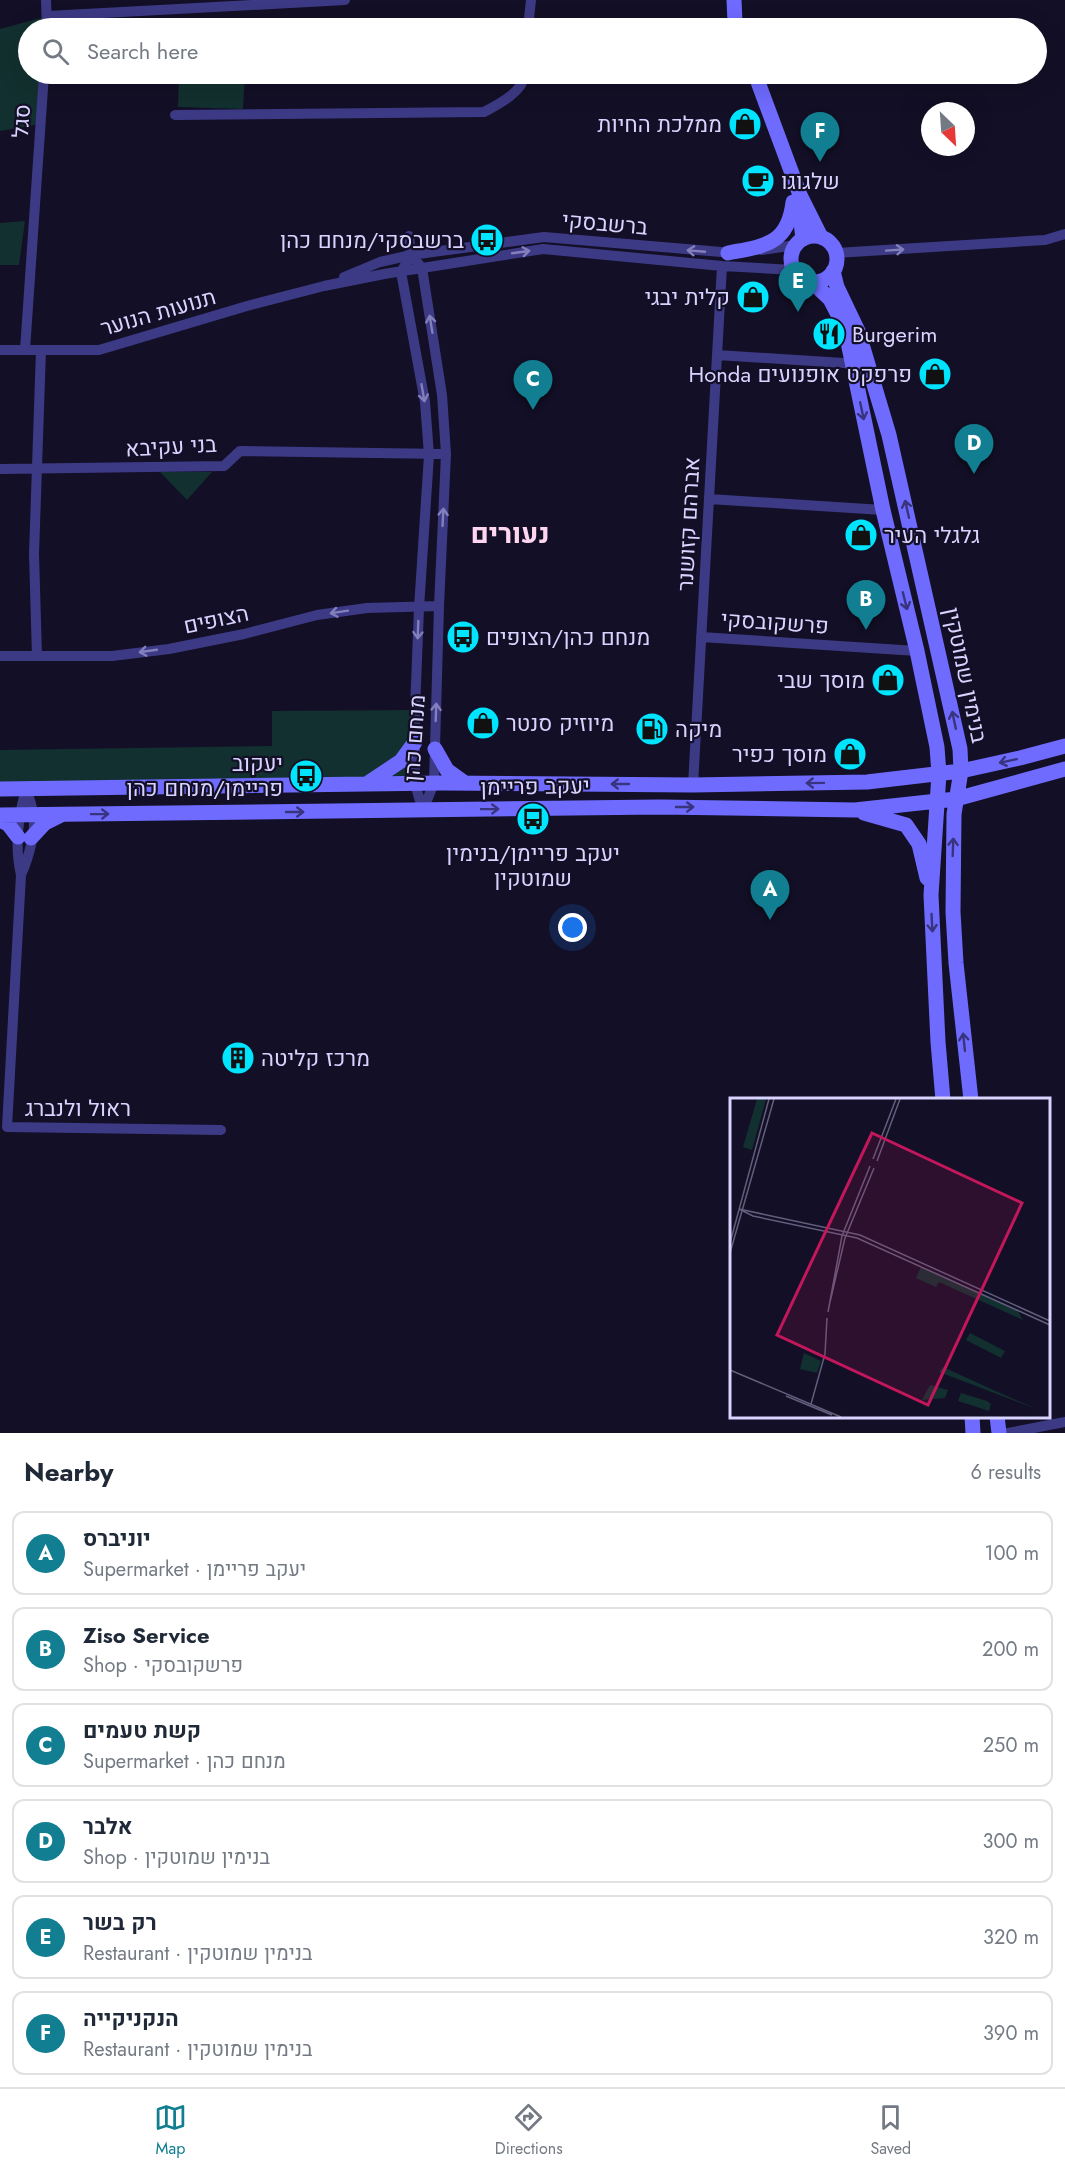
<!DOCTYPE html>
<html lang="en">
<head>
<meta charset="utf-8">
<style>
	:root { --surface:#fff; --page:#f6f6f7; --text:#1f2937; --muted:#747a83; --line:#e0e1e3; --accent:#117e91 }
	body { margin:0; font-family:Jost,Heebo,sans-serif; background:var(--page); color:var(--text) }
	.compass { position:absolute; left:921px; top:102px; width:54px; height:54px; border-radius:50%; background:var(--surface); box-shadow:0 6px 24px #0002; rotate:155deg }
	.you { position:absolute; left:573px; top:928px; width:21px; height:21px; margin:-15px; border:4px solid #fff; border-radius:50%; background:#1a73e8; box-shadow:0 0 0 9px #1a73e833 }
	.badge { display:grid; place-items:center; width:39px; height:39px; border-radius:50%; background:var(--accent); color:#fff; font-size:20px; font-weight:700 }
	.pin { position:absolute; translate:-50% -50px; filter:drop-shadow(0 2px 3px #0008) }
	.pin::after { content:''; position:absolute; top:32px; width:21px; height:18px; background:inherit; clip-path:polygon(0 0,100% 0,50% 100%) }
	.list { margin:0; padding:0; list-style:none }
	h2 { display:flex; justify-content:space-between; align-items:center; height:78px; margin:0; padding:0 24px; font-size:26px }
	h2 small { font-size:20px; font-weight:400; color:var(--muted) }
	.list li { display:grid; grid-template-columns:39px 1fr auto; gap:18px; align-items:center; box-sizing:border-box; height:84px; margin:0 12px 12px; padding:0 12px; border:2px solid var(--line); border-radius:12px }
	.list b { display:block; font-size:22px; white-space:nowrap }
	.list p { margin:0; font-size:20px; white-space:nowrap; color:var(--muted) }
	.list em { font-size:20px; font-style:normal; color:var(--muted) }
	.icon { flex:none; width:33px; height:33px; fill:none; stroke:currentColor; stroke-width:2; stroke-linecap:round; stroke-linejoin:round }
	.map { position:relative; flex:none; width:1065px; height:1433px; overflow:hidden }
	.search { position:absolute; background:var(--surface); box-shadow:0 6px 24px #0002; left:18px; right:18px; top:18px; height:66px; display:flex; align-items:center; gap:15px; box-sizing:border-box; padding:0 21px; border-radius:33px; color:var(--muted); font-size:22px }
	.sheet { height:654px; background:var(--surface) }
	nav { display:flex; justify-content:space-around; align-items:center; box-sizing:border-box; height:84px; border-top:2px solid var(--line); background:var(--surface); font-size:16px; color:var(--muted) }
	nav a { display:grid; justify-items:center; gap:3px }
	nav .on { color:var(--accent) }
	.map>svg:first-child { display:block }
	.green { fill:#12302f }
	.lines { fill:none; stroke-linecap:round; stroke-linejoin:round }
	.street { stroke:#3d3a85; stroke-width:10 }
	.secondary { stroke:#6f6bff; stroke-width:15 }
	.oneway { stroke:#837fbc }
	.oneway2 { stroke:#38347d }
	.labels { text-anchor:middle; stroke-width:4.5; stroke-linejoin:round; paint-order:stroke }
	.street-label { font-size:22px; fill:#d9d4ff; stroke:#130f26 }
	.poi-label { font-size:22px; fill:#d9d4ff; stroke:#130f26; text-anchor:end }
	.district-label { font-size:28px; font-weight:bold; fill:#ffd6f0; stroke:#130f26 }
	.inset-road { fill:none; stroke:#625e7d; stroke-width:1.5 }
	.view { fill:#c2185b; fill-opacity:0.15; stroke:#c2185b; stroke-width:3 }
	.inset-edge { fill:none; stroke:#d9d4ff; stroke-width:3 }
</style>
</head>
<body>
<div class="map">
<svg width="1065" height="1433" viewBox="0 0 1065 1433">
	<rect width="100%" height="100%" fill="#130f26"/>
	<path class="green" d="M48,16l-1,12h-19v46h16l-4,50 -40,7v-102z
		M179,74h66l-2,35 -65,-2z
		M25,221l-6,44h-19v-42z
		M160,472h52l-25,28z
		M415,710v74l-415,5v-39l272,-4v-35z"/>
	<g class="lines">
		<path class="street" d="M46,0l1,28
			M48,16l297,-16
			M528,28l3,-28
			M175,115l309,-3c15,-8 39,-20 41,-38
			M409,236l2,19 -10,17 24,130 4,53 -10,153 -4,102v74l8,27
			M761,250l35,-5
			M836,253l209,-13 20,-6
			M411,255l11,13 20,127 4,59 -7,152 -5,177 -11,27
			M344,277l36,-15 31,-7 133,-18 189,16
			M0,350h99l148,-44 77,-20 60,-12 159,-25 179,17 72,4
			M25,350l19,-276
			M717,355l142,9
			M0,469l224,-3 16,-15 206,3
			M709,499l174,11
			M701,637l216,14
			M0,656h112l57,-7 75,-15 73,-19 50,-7 72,-2
			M37,656l-3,-102 7,-204
			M693,785l29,-519
			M26,789c-8,28 -12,56 -5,86l-14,252 214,3
			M21,875c7,-15 16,-46 12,-62 -1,-8 -4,-16 -7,-24
			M1008,1433l57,-11"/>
		<path class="secondary" d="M734,0l1,22 3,6
			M755,74l45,121 21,42
			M796,206l5,16 2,17
			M791 259a23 23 0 1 1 46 0a23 23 0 1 1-46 0Z
			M728,253c36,-7 60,-8 65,-51
			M833,271l4,16 21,44 31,104 71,314 1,22 -7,43 -1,98 3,51 15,137
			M812,282l18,17 15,29 38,182 34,141 20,96 2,27 -8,121 7,147 5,58
			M435,749l12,21 18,13
			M368,783l33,-22 14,-19
			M0,789l442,-6 251,2 174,-3 94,-11 59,-13 45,-12
			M864,813l42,12 13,19 8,34
			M0,815l660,-8 195,3 101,-11 109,-30
			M0,820l8,4 10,13
			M31,838l14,-15 16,-8
			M972,1416l1,17
			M997,1416l2,17"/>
	</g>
	<defs><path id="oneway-shaft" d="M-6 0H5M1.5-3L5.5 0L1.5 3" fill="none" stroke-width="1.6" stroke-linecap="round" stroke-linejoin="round" transform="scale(1.5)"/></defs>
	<g class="oneway">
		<use href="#oneway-shaft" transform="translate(895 250) rotate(-4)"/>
		<use href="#oneway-shaft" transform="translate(696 251) rotate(-175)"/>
		<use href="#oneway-shaft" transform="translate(521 252) rotate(-8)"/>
		<use href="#oneway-shaft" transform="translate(431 324) rotate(-99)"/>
		<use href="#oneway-shaft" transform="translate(423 393) rotate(80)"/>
		<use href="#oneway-shaft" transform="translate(443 517) rotate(-87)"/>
		<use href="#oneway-shaft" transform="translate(339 612) rotate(171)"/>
		<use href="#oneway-shaft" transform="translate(418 630) rotate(92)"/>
		<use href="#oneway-shaft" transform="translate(148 651) rotate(172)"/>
		<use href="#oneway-shaft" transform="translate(436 712) rotate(-88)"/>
	</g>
	<g class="oneway2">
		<use href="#oneway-shaft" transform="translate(862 411) rotate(78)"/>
		<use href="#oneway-shaft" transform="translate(907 509) rotate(-103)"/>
		<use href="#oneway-shaft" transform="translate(905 601) rotate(76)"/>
		<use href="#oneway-shaft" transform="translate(954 720) rotate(-102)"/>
		<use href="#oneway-shaft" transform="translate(1008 761) rotate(168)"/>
		<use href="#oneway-shaft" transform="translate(815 783) rotate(179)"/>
		<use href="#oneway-shaft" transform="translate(620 784) rotate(-180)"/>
		<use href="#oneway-shaft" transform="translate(685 807)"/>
		<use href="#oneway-shaft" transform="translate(490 809) rotate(-1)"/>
		<use href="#oneway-shaft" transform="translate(295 812)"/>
		<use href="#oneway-shaft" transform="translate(100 814) rotate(-1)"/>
		<use href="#oneway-shaft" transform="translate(953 847) rotate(-88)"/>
		<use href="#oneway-shaft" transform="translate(932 923) rotate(87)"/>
		<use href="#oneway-shaft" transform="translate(964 1042) rotate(-96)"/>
	</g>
	<defs>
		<g id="shop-disc" transform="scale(1.725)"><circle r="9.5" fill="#00e5ff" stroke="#130f26"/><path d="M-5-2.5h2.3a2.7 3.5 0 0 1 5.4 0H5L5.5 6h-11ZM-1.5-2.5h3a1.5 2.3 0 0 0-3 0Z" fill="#111"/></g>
		<g id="cafe-disc" transform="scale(1.725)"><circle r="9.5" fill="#00e5ff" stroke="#130f26"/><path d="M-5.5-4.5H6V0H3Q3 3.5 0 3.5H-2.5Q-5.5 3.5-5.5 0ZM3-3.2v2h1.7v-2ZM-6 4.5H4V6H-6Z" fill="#111"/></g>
		<g id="bus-disc" transform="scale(1.725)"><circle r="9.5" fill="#00e5ff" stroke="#130f26"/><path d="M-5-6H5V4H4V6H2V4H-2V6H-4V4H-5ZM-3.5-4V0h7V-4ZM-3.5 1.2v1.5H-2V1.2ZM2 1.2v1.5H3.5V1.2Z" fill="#111"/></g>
		<g id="restaurant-disc" transform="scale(1.725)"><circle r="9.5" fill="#00e5ff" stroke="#130f26"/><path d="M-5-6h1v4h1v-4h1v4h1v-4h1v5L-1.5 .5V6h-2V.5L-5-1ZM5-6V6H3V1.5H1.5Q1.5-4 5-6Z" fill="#111"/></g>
		<g id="fuel-disc" transform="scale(1.725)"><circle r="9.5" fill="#00e5ff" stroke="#130f26"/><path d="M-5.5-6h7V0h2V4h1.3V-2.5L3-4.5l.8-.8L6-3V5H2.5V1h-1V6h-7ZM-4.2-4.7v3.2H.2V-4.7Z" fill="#111"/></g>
		<g id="building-disc" transform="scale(1.725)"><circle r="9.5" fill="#00e5ff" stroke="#130f26"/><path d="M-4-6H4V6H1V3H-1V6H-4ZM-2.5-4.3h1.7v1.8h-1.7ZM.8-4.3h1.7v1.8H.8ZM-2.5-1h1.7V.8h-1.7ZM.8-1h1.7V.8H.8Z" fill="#111"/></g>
	</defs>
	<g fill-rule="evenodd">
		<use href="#shop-disc" x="745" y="124"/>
		<use href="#cafe-disc" x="758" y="181"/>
		<use href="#bus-disc" x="487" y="240"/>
		<use href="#shop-disc" x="753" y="297"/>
		<use href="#restaurant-disc" x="829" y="334"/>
		<use href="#shop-disc" x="935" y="374"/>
		<use href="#shop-disc" x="861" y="535"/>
		<use href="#bus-disc" x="463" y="637"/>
		<use href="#shop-disc" x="888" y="680"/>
		<use href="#shop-disc" x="483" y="723"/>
		<use href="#fuel-disc" x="652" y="729"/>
		<use href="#shop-disc" x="850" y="754"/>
		<use href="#bus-disc" x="306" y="776"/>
		<use href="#bus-disc" x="533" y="819"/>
		<use href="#building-disc" x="238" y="1058"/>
	</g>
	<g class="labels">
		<g class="street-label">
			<text transform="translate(21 121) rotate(-86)" y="8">סגל</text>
			<text transform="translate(605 223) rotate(5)" y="8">ברשבסקי</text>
			<text transform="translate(158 312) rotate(-16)" y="8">תנועות הנוער</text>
			<text transform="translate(171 446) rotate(-3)" y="8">בני עקיבא</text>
			<text transform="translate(688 524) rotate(-87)" y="8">אברהם קזושנר</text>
			<text transform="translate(216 619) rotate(-12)" y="8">הצופים</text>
			<text transform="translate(775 622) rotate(4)" y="8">פרשקובסקי</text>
			<text transform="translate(966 675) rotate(78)" y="8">בנימין שמוטקין</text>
			<text transform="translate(414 738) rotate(-86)" y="8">מנחם כהן</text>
			<text transform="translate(535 786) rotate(-1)" y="8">יעקב פריימן</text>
			<text x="78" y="1116">ראול ולנברג</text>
		</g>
		<g class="poi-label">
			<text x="722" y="132">ממלכת החיות</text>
			<text x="781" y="189" text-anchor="start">שלגוגו</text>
			<text x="464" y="248">ברשבסקי/מנחם כהן</text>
			<text x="730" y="305">קלית יבגי</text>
			<text x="852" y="342" text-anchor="start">Burgerim</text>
			<text x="912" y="382">Honda פרפקט אופנועים</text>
			<text x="884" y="543" text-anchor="start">גלגלי העיר</text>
			<text x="486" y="645" text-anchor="start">מנחם כהן/הצופים</text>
			<text x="865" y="688">מוסך שבי</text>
			<text x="506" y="731" text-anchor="start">מיוזיק סנטר</text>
			<text x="675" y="737" text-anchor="start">מיקה</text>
			<text x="827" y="762">מוסך כפיר</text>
			<text x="283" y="771">יעקוב<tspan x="283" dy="25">פריימן/מנחם כהן</tspan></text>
			<text x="533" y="861" text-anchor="middle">יעקב פריימן/בנימין<tspan x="533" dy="25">שמוטקין</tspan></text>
			<text x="261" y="1066" text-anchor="start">מרכז קליטה</text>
		</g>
		<g class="district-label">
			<text x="510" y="543">נעורים</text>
		</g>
	</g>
	<g transform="translate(730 1098)">
		<rect width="320" height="320" fill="#130f26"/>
		<path d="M27,1h9l-14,51 -9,-3zM191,169l97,44 5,9 -84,-38 -3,5 -20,-9zM240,235l35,18 -4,7 -35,-18zM74,255l17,8 -4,12 -17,-4zM213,269l57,26 39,17 -100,-38zM200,287l18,5 -3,8 -23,2zM231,295l26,8 4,3 -2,7 -31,-10z" fill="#12302f"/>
		<path class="inset-road" d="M143,61l23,-60M147,63l23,-62M9,111l14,7 104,22 193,87M9,111l121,26 190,86M0,145l39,-144M0,155l44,-154M100,204l15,-64 29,-70M98,214l14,-76 28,-70M0,272l111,47M56,298l46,19M81,306l14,-50 2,-36"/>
		<path class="view" d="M142,35l150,70 -94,202 -151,-70z"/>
		<rect width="320" height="320" class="inset-edge"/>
	</g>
</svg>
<svg class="compass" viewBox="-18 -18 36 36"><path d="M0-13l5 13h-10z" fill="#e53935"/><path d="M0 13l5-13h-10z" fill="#747a83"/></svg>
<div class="you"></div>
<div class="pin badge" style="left:770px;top:920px">A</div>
<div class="pin badge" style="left:866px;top:630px">B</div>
<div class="pin badge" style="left:533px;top:410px">C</div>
<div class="pin badge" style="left:974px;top:474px">D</div>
<div class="pin badge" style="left:798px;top:312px">E</div>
<div class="pin badge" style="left:820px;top:162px">F</div>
<div class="search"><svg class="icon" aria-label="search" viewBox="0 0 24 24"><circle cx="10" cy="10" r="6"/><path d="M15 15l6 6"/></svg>Search here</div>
</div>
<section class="sheet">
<h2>Nearby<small>6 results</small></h2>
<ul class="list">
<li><span class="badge">A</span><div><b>יוניברס</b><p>Supermarket · יעקב פריימן</p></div><em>100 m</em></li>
<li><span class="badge">B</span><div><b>Ziso Service</b><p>Shop · פרשקובסקי</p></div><em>200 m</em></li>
<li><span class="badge">C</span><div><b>קשת טעמים</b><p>Supermarket · מנחם כהן</p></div><em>250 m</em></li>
<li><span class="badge">D</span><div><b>אלבר</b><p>Shop · בנימין שמוטקין</p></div><em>300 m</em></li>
<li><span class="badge">E</span><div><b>רק בשר</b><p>Restaurant · בנימין שמוטקין</p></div><em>320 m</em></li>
<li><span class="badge">F</span><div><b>הנקניקייה</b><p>Restaurant · בנימין שמוטקין</p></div><em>390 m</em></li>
</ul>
</section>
<nav>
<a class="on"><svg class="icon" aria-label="map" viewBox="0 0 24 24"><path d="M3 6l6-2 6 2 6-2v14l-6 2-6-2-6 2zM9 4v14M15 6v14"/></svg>Map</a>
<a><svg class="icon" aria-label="directions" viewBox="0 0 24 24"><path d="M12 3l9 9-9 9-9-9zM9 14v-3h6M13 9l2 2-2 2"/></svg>Directions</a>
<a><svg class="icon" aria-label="saved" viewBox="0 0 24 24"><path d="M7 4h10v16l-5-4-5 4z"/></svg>Saved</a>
</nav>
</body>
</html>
